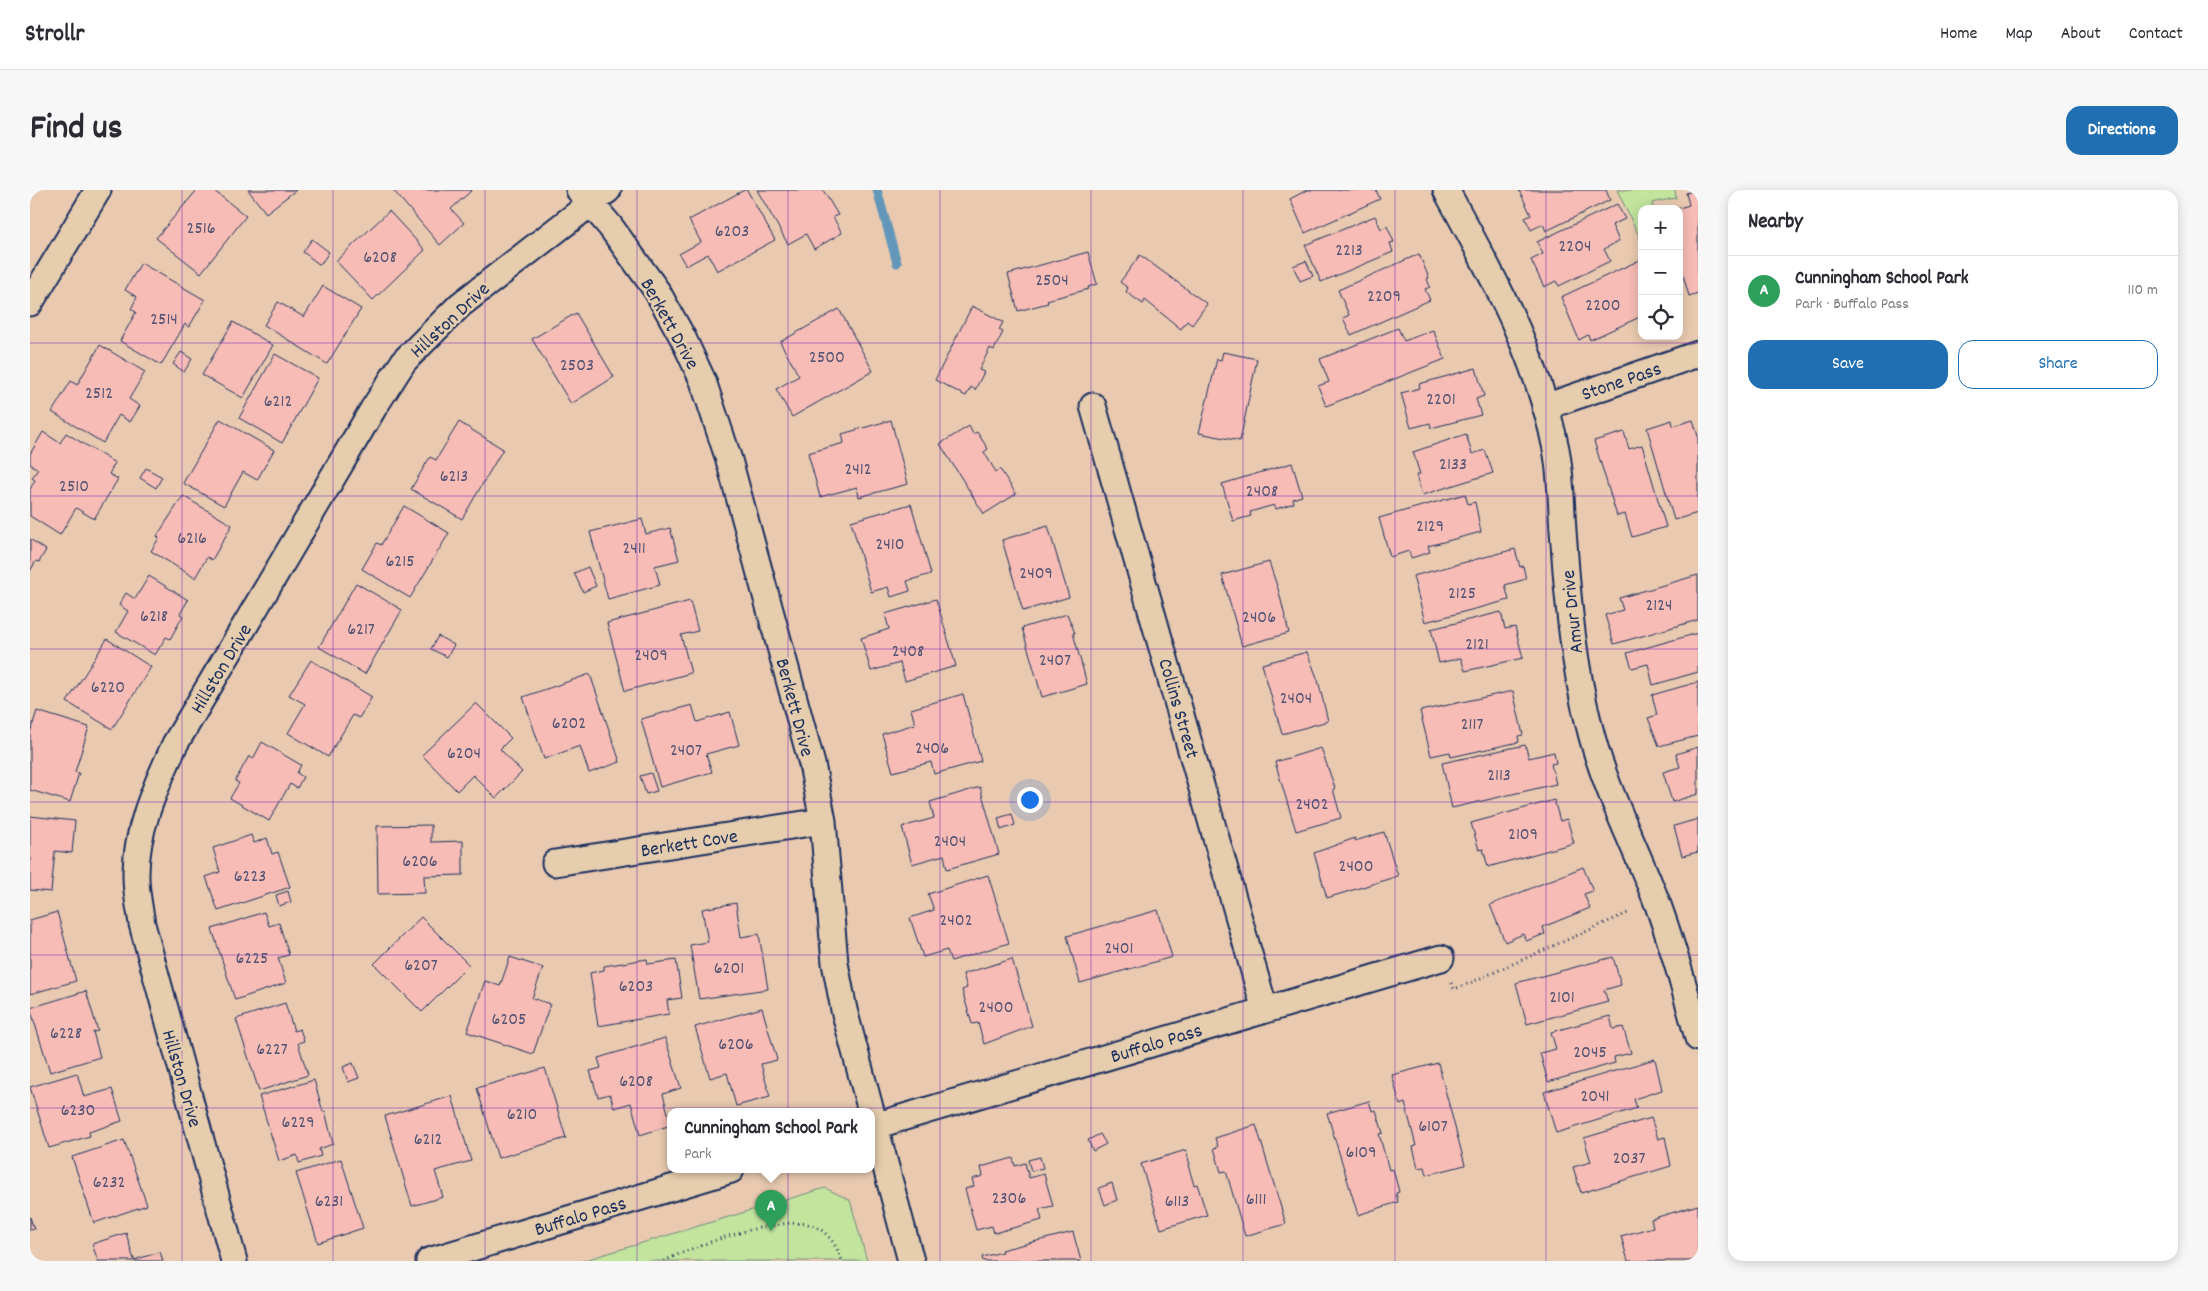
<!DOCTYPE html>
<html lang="en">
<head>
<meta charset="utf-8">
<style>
	:root { --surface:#fff; --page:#f7f7f7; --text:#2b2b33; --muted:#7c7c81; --line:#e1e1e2; --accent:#1f6fb2 }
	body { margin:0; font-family:Dekko,sans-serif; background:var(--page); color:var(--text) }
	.controls { position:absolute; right:15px; top:15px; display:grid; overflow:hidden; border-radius:10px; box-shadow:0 2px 12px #0003 }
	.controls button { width:45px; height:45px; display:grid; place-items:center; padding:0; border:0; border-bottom:1px solid var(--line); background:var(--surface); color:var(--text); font:25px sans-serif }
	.you { position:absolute; left:999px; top:609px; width:18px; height:18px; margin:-12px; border:4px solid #fff; border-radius:50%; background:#1a73e8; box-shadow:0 0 0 8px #1a73e833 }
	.badge { display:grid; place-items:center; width:32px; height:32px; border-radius:50%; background:var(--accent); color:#fff; font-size:16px; font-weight:700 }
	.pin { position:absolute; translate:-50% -41px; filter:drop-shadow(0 1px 2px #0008) }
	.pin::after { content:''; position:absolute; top:26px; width:18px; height:15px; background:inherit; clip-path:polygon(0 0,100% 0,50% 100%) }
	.popup { position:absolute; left:637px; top:918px; width:208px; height:65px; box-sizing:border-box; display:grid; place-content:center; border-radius:10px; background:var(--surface); filter:drop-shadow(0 1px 4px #0005); font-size:16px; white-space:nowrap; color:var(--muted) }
	.popup b { font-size:19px; color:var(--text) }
	.popup::after { content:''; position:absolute; left:50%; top:100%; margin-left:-10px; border:10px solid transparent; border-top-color:var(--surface) }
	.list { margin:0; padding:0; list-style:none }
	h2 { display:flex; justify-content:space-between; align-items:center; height:65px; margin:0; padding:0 20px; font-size:21px }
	h2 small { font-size:16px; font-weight:400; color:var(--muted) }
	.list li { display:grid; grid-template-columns:32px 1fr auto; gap:15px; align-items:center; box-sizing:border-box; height:70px; padding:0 20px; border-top:1px solid var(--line) }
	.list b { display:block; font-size:19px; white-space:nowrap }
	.list p { margin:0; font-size:16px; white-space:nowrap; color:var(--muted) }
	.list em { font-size:16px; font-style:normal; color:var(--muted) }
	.actions { display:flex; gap:10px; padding:15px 20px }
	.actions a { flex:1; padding:11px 0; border:1px solid var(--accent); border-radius:15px; text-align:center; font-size:18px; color:var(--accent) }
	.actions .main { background:var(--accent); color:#fff }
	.icon { flex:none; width:28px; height:28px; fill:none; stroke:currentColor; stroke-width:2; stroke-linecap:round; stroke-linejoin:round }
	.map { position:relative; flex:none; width:1668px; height:1071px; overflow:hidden; border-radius:15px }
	header { display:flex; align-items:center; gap:30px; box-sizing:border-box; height:70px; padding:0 25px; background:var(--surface); border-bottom:1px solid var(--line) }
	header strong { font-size:24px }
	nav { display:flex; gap:28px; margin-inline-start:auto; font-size:18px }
	.intro { display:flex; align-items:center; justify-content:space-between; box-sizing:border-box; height:120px; padding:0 30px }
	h1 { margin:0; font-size:35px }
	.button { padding:12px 22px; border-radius:15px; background:var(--accent); color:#fff; font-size:18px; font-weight:700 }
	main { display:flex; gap:30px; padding:0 30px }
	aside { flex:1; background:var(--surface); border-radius:15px; box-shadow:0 2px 12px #0003 }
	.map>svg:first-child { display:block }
	.green { fill:#c2e49d; stroke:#6e8a7e }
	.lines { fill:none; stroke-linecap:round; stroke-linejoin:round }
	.stream { stroke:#6497b9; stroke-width:9 }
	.building { fill:#f6bcb5; stroke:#1b2f5e }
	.minor-casing { stroke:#1b2f5e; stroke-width:29 }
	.path { stroke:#1b2f5e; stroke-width:3; stroke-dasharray:1 4; stroke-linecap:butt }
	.minor { stroke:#e5cdae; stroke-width:25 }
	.grid { fill:none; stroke:#7b2cbf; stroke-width:1; stroke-opacity:0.55 }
	.labels { text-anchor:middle; stroke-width:5; stroke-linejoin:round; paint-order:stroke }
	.number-label { font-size:18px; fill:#525274 }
	.street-label { font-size:20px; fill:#1b2f5e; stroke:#e5cdae }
</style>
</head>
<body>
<header>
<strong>Strollr</strong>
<nav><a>Home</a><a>Map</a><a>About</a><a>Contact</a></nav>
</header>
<div class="intro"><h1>Find us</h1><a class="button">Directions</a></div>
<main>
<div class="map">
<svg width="1668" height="1071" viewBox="0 0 1668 1071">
	<rect width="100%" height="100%" fill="#e9cab0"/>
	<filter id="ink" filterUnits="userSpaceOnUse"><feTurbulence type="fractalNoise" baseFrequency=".02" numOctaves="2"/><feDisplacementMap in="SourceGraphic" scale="10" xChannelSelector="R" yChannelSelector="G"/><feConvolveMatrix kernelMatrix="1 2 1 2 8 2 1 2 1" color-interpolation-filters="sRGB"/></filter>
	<g filter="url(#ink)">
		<path class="green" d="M1587,0h58l1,8 -24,5 1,6h-11v33z
			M795,998l25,12 17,61h-285z"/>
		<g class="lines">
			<path class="stream" d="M847,0l20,73"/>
		</g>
		<path class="building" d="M167,0h16l33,26 -45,57 -45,-35z
			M218,0h48l-30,23z
			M363,0h79l-21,19 13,14 -24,22z
			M714,0h3l28,50 -58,31 -9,-17 -22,12 -7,-12 22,-12 -12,-22z
			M727,0h66l15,25 -5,2 9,16 -28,16 -8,-15 -18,10z
			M1277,0h69l4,9 -75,34 -15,-34z
			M1489,0h87l4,10 -64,31 -3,-7 -12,6 -6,-12 6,-3z
			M1668,0v103l-9,3 -10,-35v-52h-3l13,-4 -3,-12z
			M1587,14l8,15 -13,6 7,16 -15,8 6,12 -51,25 -3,-5 -12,6 -13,-27 12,-6 -6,-12z
			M359,21l36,39 -52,50 -37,-39z
			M1345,26l6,13 6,-3 7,16 -4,1 3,9 -72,30 -16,-37z
			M282,49l17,13 -9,13 -17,-13z
			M1058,62l9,32 -9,3 1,2 -42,11 1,3 -30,8 -10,-37z
			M1389,64l10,24 -2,1 3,8 -5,2 5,11 -79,35 -8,-17 6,-3 -11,-25z
			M1110,65l67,49 -15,21 -5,-4 -6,8 -36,-29 -2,4 -17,-12 2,-4 -8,-6z
			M1612,69v57l-52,24 -2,-5 -9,5 -18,-43z
			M1276,71l7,15 -13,5 -7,-15z
			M111,73l64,37 -16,27 -4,-3 -24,41 -41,-24 16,-29 -5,-3 6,-12 -12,-7z
			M293,96l38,23 -34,55 -63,-39 14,-23 26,15z
			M942,116l31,16 -4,8 4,2 -9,18 -4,-2 -11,22 5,2 -9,18 -4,-3 -5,9 -31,-16z
			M809,119l34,62 -81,46 -16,-28 23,-13 -19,-34z
			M546,123l38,64 -43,27 -39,-65z
			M203,132l40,23 -30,53 -41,-23z
			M1368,138l6,13 29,-11 12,29 -119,47 -8,-20 11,-4 -9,-23z
			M70,155l45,27 -16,27 11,7 -10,16 -11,-7 -16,28 -51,-31 19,-31 6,4z
			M151,162l11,7 -8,13 -11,-8z
			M1193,162l34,7 -17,82 -41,-8 18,-74 4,1z
			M245,164l43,24 -36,65 -43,-25z
			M1446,178l8,28 -8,3 5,16 -50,13 -1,-5 -19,5 -10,-35 19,-5 -1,-4z
			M190,229l54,31 -17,30 -14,-8 -19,34 -41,-23z
			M861,230l17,64 -49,13 -2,-10 -37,10 -12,-44 36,-10 -2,-9z
			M1642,230l1,6 20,-6 5,16v77l-24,7 -27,-92z
			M429,232l44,27 -41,70 -51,-30 19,-32 6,3z
			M939,236l4,8 4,-2 11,17 -4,3 12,20 4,-3 16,25 -32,20 -44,-70z
			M13,242l17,11 6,-10 49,30 -6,11 9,5 -24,40 -18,-11 -16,27 -30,-19v-27l5,-9 -3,-2 6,-9 -8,-5v-10z
			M1594,242l5,17 13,-4 24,82 -34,10 -7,-23 -8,2 -23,-75z
			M1436,244l6,20 13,-4 8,23 -71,22 -6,-20 4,-1 -7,-22z
			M1262,273l10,33 -9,3 1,4 -18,6 -2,-4 -24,7 1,4 -18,5 -11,-37z
			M116,278l16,9 -6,11 -16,-10z
			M1435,304l3,10 7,-2 6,30 -53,14 2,6 -19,6 -2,-7 -19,6 -11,-39z
			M153,306l49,29 -20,35 -5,-3 -12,21 -44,-27 8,-13 -2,-2z
			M881,314l20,70 -24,7 3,10 -19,6 -3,-10 -17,5 -20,-71z
			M374,316l45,27 -39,65 -48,-29 15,-26 4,2z
			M612,329l4,15 24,-6 9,32 -24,6 5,19 -52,14 -18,-67z
			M1018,336l21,71 -46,14 -21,-71z
			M0,349l16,11 -7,12 -3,-1 -6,10z
			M1485,359l5,18 3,-1 3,13 -21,6 4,15 -84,22 -12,-46z
			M1239,372l10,30 10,41 -47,13 -20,-71z
			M558,377l8,19 -13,6 -9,-19z
			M1668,385v45l-84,24 -9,-29 18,-5 -4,-12z
			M119,386l39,24 -8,14 3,2 -13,23 -4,-2 -11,18 -39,-23 12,-21 -9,-6 7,-12 9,6z
			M326,393l46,27 -37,64 -46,-27z
			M906,409l20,67 -51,15 -5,-18 -29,8 -10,-33 28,-9 -4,-15z
			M660,411l8,30 -17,4 10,38 -66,18 -18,-68z
			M1471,422l4,17 10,-2 8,31 -58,13 -4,-13 -22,5 -8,-34z
			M1037,424l8,19h-2l14,51 -45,13 -20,-69z
			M1668,443v39l-45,13 -5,-21 -16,4 -5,-15z
			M408,446l16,9 -7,12 -16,-8z
			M77,449l44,28 -39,62 -45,-27z
			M1277,462l11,28 10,41 -46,13 -20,-70z
			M281,470l61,37 -13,21 -6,-3 -25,42 -40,-24 17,-29 -16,-9z
			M560,484l30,88 -31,11 -9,-27 -36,13 -21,-62z
			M1668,492v54l-39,10 -11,-28 9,-3 -5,-20z
			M1483,501l10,44 -5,1 1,6 -68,15 -1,-5 -19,4 -11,-45z
			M933,504l18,67 -47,13 -3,-12 -38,10 -11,-38 33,-10 -4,-15z
			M446,513l35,35 -11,11 22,23 -26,26 -23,-23 -16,16 -35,-36z
			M662,515l5,17 33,-10 9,33 -33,9 6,18 -52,15 -19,-68z
			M7,521l52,16 -14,45 4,1 -9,29 -40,-12v-57z
			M232,552l39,23 -4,8 6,4 -6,11 -7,-4 -21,37 -39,-23 9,-15 -4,-2 14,-25 4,3z
			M1495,555l4,13 25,-6 2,11 -5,1 5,20 -104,24 -10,-45z
			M1668,557v47l-26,8 -9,-30 17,-5 -4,-13z
			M1291,558l14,40 -2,1 8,29 -45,13 -21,-69z
			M621,583l6,18 -11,3 -6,-18z
			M950,597l19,67 -52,15 -3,-14 -32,9 -10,-37 32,-9 -4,-16z
			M1524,610l6,21 7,-2 7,24 -86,24 -5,-18 -4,1 -8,-27z
			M982,624l3,11 -14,5 -3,-12z
			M0,626l45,5 -3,32 -17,-2 -4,41 -21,-2z
			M1668,629v33l-16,4 -8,-30z
			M401,635v17l32,-1v34l-39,1 1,17 -47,1 -1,-68z
			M1354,642l14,44 -71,22 -13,-45 41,-15v3z
			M221,645l3,8 13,-5 5,16 6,-2 12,35 -72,24 -12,-34 14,-5 -7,-24z
			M1553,677l10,24 -9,3 6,14 -47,19 2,7 -19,7 -3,-7 -18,8 -15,-37z
			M958,685l21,68 -58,18 -4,-11 -24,7 -13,-39 24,-8 -6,-16z
			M258,701l3,11 -12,4 -3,-11z
			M706,713l5,34 18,-3 9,55 -69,10 -9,-54 18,-3 -6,-33z
			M1128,720l14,47 -92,26 -13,-47z
			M27,722l19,69 -46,13v-74z
			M234,722l5,14 10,-3 10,32 -11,3 8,25 -51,17 -23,-71z
			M391,727l48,48 -47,47 -48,-48z
			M480,767l33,11 -11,30 18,6 -17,50 -66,-22 18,-51 15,5z
			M1583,767l8,28 -17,5 4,12 -81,22 -11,-41z
			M617,769l1,5 28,-4 6,38 -15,2 2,14 -71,12 -8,-53 14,-3v-4z
			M982,769l20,67 -48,18 -6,-21 -6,1 -10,-34 5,-2 -4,-14z
			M56,801l12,40 -5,1 7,25 -50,15 -20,-64z
			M255,813l9,28 6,-2 4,12 -6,2 10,32 -49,16 -23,-72z
			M732,818l15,52 -16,4 9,33 -34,9 -9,-33 -17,5 -15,-51z
			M1580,826l3,13 10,-2 8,26 -17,4 1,6 -67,19 -8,-29 16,-4 -5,-17z
			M635,848l16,50 -18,6 8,31 -31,10 -9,-32 -17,5 -4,-14 -12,3 -8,-26 11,-3 -3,-10z
			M1625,869l7,31 -28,9 3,9 -81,25 -12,-41z
			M323,873l6,15 -11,4 -5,-15z
			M1408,873l27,102 -38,10 -2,-8 -7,1 -5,-21 3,-1 -11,-43 -5,2 -8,-30z
			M515,878l21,70 -68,20 -21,-70z
			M47,883l7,24 28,-8 10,32 -33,11 1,4 -41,12 -19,-61z
			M284,890l9,32 2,-1 8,33 -14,5 2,7 -22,7 -2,-8 -18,6 -20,-65z
			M422,906l19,65 -36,10 8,26 -31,9 -27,-90z
			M1339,911l3,10 4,-1 7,23 -4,1 10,36 4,-1 6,23 -3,1 2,9 -40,13 -31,-102z
			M1621,928l7,21 7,-2 6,29 -90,27 -8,-26 18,-5 -7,-24z
			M1226,935l30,99 -41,12 -19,-65 -5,1 -7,-24 4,-1 -3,-9z
			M1070,944l6,10 -13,7 -5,-11z
			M94,950l23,65 -53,18 -22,-66z
			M1156,960l4,15h-2l6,20 3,-1 10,31 -46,14 -20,-65z
			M1010,967l3,11 -12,3 -3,-11z
			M983,968l2,8 10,-3 4,15 15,-4 9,32 -14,3 3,11 -48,13 -2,-7 -16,4 -11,-41 9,-3 -2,-7 11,-3 -2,-9z
			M311,969l22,69 -45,15 -22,-70z
			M1082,993l5,17 -12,5 -6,-17z
			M1668,1015v54l-7,2h-63l-7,-25 32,-9 -2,-8z
			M0,1027l4,12 -4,1z
			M1043,1042l8,29h-98l-1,-4 20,-5 -1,-2z
			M96,1043l8,27 26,-8 3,9h-65l-6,-17z"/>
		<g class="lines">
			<g class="minor-casing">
				<path id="minor" d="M549,0l31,36 47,65 26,47 20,43 26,79 83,304 11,57 12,142 9,47 67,251
					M1416,0c45,82 92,167 110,259 6,30 5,64 8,94 4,61 10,123 25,182 15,63 46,120 69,180 16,44 28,88 40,133
					M0,113l68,-113
					M1063,216l172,604
					M1515,217l153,-53
					M525,673l268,-42
					M841,937l570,-169
					M204,1071l-92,-337c-2,-15 -6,-31 -6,-47 -1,-47 20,-91 39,-133l198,-335 31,-48 56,-56 148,-115
					M399,1071l302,-91"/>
			</g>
			<path class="path" d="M1421,793l3,6 9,-3 167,-74
				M634,1071c32,-16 108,-43 143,-37 18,3 30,21 35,37"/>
			<use href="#minor" class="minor"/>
		</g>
	</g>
	<path class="grid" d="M152,0v1071M303,0v1071M455,0v1071M607,0v1071M758,0v1071M910,0v1071M1061,0v1071M1213,0v1071M1365,0v1071M1516,0v1071M0,153h1668M0,306h1668M0,459h1668M0,612h1668M0,765h1668M0,918h1668"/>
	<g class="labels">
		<g class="number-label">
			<text x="171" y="43">2516</text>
			<text x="702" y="46">6203</text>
			<text x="1545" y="61">2204</text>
			<text x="1319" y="65">2213</text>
			<text x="350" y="72">6208</text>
			<text x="1022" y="95">2504</text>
			<text x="1354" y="111">2209</text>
			<text x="1573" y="120">2200</text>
			<text x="134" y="134">2514</text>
			<text x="797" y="172">2500</text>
			<text x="547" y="180">2503</text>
			<text x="69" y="208">2512</text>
			<text x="1411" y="214">2201</text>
			<text x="248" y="216">6212</text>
			<text x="1423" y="279">2133</text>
			<text x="828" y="284">2412</text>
			<text x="424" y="291">6213</text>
			<text x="44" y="301">2510</text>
			<text x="1232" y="306">2408</text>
			<text x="1400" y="341">2129</text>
			<text x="162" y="353">6216</text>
			<text x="860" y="359">2410</text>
			<text x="604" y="363">2411</text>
			<text x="370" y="376">6215</text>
			<text x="1006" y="388">2409</text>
			<text x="1432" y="408">2125</text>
			<text x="1629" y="420">2124</text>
			<text x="124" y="431">6218</text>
			<text x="1229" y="432">2406</text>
			<text x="331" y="444">6217</text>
			<text x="1447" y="459">2121</text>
			<text x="878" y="466">2408</text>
			<text x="621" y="470">2409</text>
			<text x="1025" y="475">2407</text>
			<text x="78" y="502">6220</text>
			<text x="1266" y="513">2404</text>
			<text x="539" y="538">6202</text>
			<text x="1442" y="539">2117</text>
			<text x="902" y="563">2406</text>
			<text x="656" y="565">2407</text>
			<text x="434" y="568">6204</text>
			<text x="1469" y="590">2113</text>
			<text x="1282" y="619">2402</text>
			<text x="1493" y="649">2109</text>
			<text x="920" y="656">2404</text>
			<text x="390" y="676">6206</text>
			<text x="1326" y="681">2400</text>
			<text x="220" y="691">6223</text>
			<text x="926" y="735">2402</text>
			<text x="1089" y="763">2401</text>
			<text x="222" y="773">6225</text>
			<text x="391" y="780">6207</text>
			<text x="699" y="783">6201</text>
			<text x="606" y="801">6203</text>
			<text x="1532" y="812">2101</text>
			<text x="966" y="822">2400</text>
			<text x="479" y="834">6205</text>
			<text x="36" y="848">6228</text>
			<text x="706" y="859">6206</text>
			<text x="242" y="864">6227</text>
			<text x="1560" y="867">2045</text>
			<text x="606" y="896">6208</text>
			<text x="1565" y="911">2041</text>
			<text x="48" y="925">6230</text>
			<text x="492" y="929">6210</text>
			<text x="268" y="937">6229</text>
			<text x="1403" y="941">6107</text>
			<text x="398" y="954">6212</text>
			<text x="1331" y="967">6109</text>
			<text x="1599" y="973">2037</text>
			<text x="79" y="997">6232</text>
			<text x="979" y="1013">2306</text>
			<text x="1226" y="1014">6111</text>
			<text x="299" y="1016">6231</text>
			<text x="1147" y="1016">6113</text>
		</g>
		<g class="street-label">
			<text transform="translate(419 129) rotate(-43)" y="7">Hillston Drive</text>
			<text transform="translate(641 133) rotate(61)" y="7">Berkett Drive</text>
			<text transform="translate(1591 190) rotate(-19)" y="7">Stone Pass</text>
			<text transform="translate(1541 422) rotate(-96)" y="7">Amur Drive</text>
			<text transform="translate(190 478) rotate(-59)" y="7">Hillston Drive</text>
			<text transform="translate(766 517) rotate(75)" y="7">Berkett Drive</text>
			<text transform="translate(1150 518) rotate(74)" y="7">Collins Street</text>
			<text transform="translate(659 652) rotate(-9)" y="7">Berkett Cove</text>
			<text transform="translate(1126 852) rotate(-17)" y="7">Buffalo Pass</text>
			<text transform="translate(153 888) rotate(74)" y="7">Hillston Drive</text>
			<text transform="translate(550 1025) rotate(-17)" y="7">Buffalo Pass</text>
		</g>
	</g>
</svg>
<div class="controls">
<button>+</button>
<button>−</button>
<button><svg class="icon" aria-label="locate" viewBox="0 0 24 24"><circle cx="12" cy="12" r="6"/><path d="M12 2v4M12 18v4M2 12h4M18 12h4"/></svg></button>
</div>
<div class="you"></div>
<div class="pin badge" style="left:741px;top:1041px;background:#2e9e5b">A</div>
<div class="popup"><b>Cunningham School Park</b>Park</div>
</div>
<aside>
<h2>Nearby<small></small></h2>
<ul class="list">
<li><span class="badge" style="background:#2e9e5b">A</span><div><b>Cunningham School Park</b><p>Park · Buffalo Pass</p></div><em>110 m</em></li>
</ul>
<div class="actions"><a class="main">Save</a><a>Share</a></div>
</aside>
</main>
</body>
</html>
